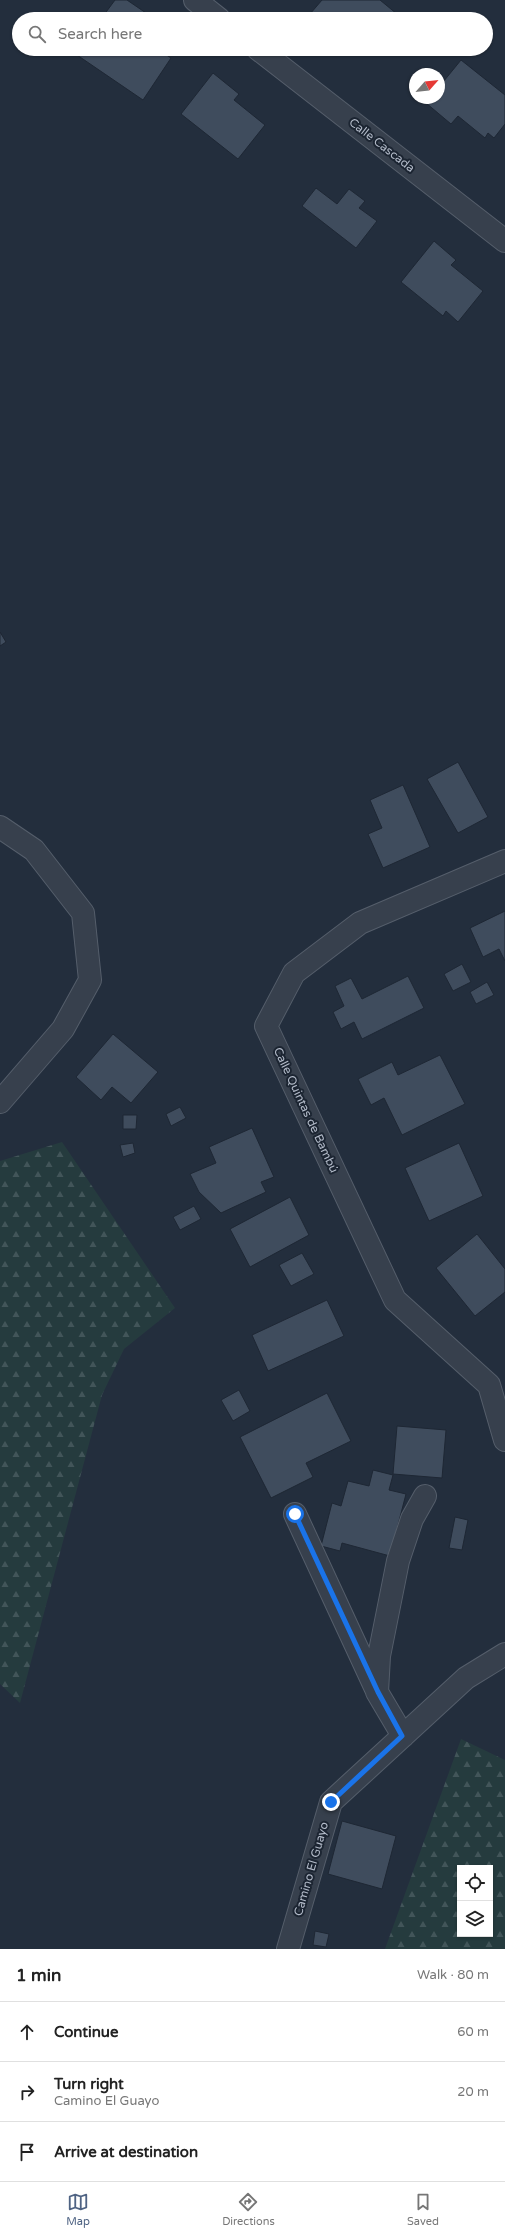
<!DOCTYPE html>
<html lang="en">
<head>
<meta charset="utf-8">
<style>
	:root { --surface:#fff; --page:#f6f6f6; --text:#222; --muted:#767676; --line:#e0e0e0; --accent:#4f6383 }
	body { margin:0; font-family:"Varela Round",sans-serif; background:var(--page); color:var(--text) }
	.controls { position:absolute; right:12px; bottom:12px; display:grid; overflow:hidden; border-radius:0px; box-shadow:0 1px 3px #0004 }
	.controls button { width:36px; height:36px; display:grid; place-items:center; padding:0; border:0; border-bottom:1px solid var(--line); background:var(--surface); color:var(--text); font:20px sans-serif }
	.compass { position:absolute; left:409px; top:68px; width:36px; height:36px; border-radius:50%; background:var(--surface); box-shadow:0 1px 3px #0004; rotate:63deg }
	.stop { position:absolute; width:12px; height:12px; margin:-9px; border:3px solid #1a73e8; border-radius:50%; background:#fff }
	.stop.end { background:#1a73e8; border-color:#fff; box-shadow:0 1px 4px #0008 }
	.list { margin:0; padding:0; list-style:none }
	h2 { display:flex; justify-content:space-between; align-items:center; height:52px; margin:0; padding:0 16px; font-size:17px }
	h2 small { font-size:13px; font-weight:400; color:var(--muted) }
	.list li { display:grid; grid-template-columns:26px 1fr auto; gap:12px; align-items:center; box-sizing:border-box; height:60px; padding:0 16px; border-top:1px solid var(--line) }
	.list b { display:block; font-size:15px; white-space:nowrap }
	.list p { margin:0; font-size:13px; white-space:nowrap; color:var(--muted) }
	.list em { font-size:13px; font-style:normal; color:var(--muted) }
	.icon { flex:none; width:22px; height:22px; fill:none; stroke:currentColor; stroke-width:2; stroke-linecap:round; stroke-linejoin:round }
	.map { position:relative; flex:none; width:505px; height:1949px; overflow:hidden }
	.search { position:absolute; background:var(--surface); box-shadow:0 1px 3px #0004; left:12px; right:12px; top:12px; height:44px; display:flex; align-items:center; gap:10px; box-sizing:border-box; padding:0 14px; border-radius:22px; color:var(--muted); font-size:15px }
	.sheet { height:232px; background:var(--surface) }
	nav { display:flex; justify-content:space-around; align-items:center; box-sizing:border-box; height:56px; border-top:1px solid var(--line); background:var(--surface); font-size:11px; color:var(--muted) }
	nav a { display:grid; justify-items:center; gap:2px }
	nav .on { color:var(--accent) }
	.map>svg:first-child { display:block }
	.forest { fill:url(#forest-firs); fill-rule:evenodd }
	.building { fill:#3f4c5d; stroke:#1e2734 }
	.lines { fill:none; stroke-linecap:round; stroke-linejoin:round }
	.minor-casing { stroke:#555e6b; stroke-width:24 }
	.minor { stroke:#37404d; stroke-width:22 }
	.route { stroke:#1a73e8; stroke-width:5 }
	.labels { text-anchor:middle; stroke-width:4; stroke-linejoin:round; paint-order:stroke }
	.street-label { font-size:12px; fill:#b3bbc9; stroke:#1c2532 }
</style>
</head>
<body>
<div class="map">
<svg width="505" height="1949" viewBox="0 0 505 1949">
	<defs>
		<pattern id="forest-firs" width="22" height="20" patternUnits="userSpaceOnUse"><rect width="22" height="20" fill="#253b3e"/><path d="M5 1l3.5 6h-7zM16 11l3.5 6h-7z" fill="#425559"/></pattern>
	</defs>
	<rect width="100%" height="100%" fill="#232e3d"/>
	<path class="forest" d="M62,1142l113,166 -51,41 -22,46 -82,308 -20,-19v-523z
		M461,1739l44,21v189h-120zM460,1868h30v66h-30z"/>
	<path class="building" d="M115,0h12l19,13 -4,6h-41z
		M322,0h58l23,19h-87l-6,-5z
		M81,49h83l-2,3 9,6 -28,42 -66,-45z
		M461,60l44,35v29l-11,14 -6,-5 -3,5 -27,-22 -7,8 -25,-21 4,-5h9v-11z
		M213,73l26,21 -5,6 31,25 -27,34 -57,-45z
		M316,188l21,16 12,-15 16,12 -6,7 18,13 -21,27 -54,-42z
		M434,241l22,19 -5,5 32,26 -25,31 -12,-11 -3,5 -42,-34z
		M0,632l6,10 -6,4z
		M458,762l30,55 -30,16 -31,-54z
		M403,785l27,62 -47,21 -15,-34 14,-6 -12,-28z
		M505,911v50l-6,-12 -16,8 -13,-29z
		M462,964l9,18 -18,9 -9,-17z
		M408,976l16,32 -62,31 -8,-17 -13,7 -8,-17 11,-6 -9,-20 16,-8 11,21z
		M487,982l7,13 -18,9 -6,-12z
		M113,1034l45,38 -27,31 -19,-16 -11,13 -25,-23z
		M440,1055l25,49 -63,31 -18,-37 -13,7 -13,-26 34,-17 6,13z
		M180,1107l6,11 -15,8 -5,-12z
		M123,1115h14l-1,14h-13z
		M252,1128l22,49 -13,5 5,10 -45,21 -22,-21 -9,-18 26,-11 -7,-16z
		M133,1143l2,10 -12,4 -3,-12z
		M459,1143l24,53 -54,25 -24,-53z
		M290,1197l19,38 -59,32 -20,-38z
		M194,1206l7,13 -21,11 -7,-13z
		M477,1234l28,35v23l-30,24 -39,-48z
		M302,1253l12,21 -23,12 -12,-21z
		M327,1300l17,36 -76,35 -16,-36z
		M239,1390l11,21 -17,10 -12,-21z
		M327,1393l24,48 -45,22 7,14 -42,21 -31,-61z
		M397,1426l49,4 -4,48 -49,-4z
		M373,1470l20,5 -4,15 17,4 -16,62 -48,-13 -2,8 -19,-5 11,-43 9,3 7,-25 21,5z
		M455,1517l13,3 -6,30 -13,-2z
		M342,1821l54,15 -14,53 -54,-15z
		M315,1931l14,3 -3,13 -13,-2z"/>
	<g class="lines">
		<g class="minor-casing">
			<path id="minor" d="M195,0l24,19
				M258,49l247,192
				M0,827l34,23 49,63 7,67 -27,49 -63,73
				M505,861l-145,62 -66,50 -28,53 129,274 94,85 16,55
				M295,1514l81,175
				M403,1736l-26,-44 2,-36 19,-95 14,-42 13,-23
				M288,1949l43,-147 135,-124 39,-24"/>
		</g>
		<use href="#minor" class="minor"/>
	</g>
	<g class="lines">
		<path class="route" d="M295,1514l83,178 24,44 -71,66"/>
	</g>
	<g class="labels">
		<g class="street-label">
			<text transform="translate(382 145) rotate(38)" y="4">Calle Cascada</text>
			<text transform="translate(306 1110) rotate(65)" y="4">Calle Quintas de Bambú</text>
			<text transform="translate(311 1869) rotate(-74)" y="4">Camino El Guayo</text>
		</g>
	</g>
</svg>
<div class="controls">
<button><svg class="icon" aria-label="locate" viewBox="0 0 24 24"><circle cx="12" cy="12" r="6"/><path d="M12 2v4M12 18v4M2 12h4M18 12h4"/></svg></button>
<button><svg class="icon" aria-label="layers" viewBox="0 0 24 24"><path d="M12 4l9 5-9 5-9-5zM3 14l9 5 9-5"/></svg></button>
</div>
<svg class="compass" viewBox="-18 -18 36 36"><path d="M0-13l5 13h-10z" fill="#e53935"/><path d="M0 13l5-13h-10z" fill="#767676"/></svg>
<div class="stop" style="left:295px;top:1514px"></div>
<div class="stop end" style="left:331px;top:1802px"></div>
<div class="search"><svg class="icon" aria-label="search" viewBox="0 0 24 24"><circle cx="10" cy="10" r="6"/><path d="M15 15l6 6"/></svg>Search here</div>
</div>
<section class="sheet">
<h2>1 min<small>Walk · 80 m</small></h2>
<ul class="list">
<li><svg class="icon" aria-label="ahead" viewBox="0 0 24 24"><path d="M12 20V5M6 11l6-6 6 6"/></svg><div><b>Continue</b></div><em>60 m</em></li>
<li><svg class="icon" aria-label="right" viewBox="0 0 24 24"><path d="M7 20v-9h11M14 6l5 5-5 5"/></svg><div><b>Turn right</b><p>Camino El Guayo</p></div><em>20 m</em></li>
<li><svg class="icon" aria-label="arrive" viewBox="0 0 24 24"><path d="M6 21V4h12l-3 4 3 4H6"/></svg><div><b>Arrive at destination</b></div></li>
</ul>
</section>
<nav>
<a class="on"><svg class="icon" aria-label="map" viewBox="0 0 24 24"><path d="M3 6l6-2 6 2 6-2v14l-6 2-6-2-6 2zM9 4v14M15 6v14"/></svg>Map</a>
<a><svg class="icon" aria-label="directions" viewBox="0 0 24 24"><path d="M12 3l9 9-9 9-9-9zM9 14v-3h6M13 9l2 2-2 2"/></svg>Directions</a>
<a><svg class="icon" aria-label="saved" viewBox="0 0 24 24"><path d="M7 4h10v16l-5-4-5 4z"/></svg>Saved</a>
</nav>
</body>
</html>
